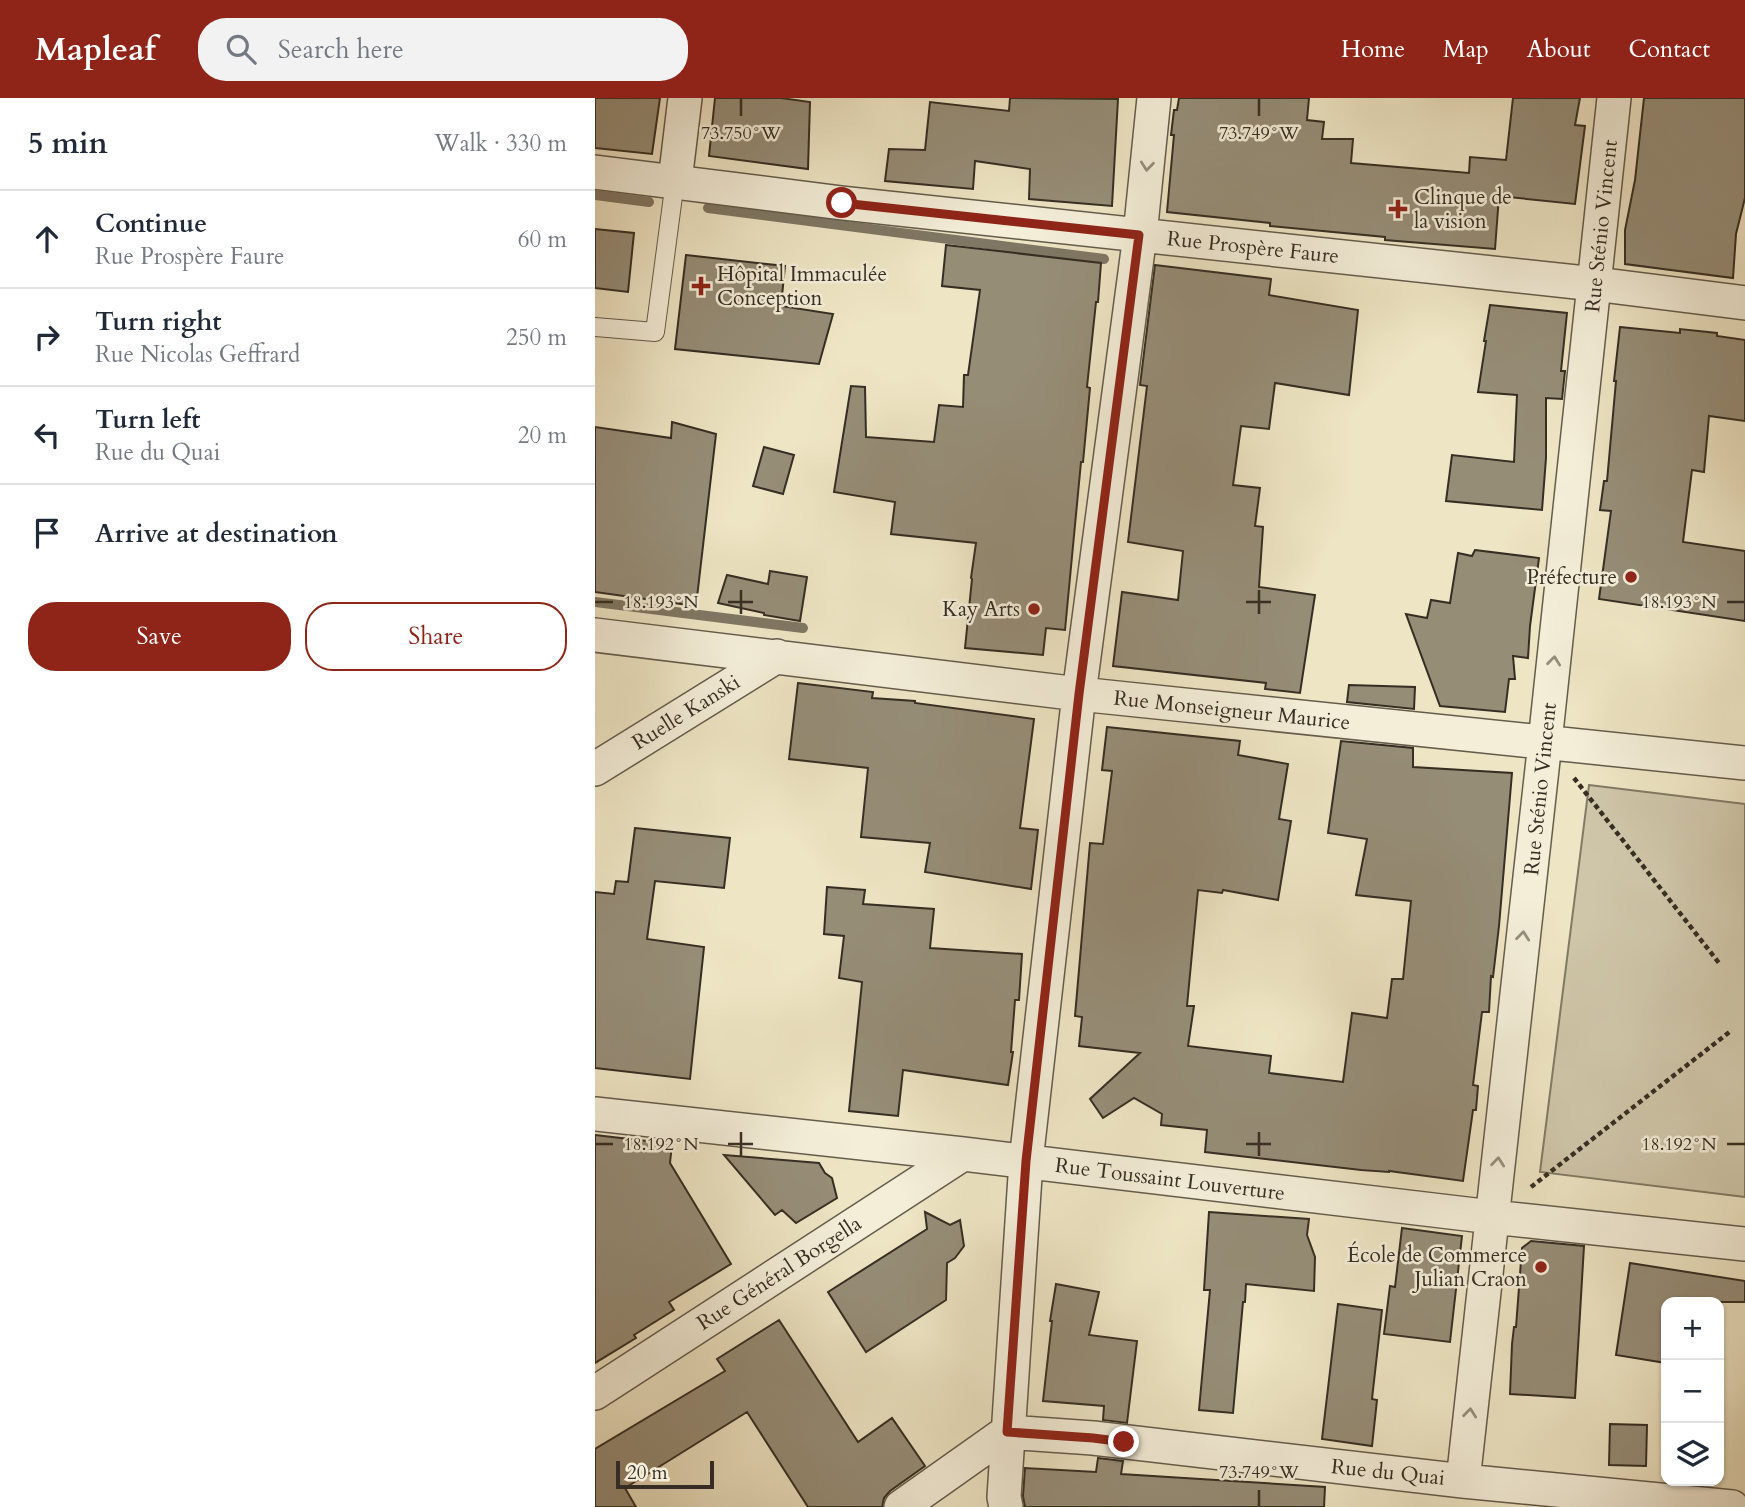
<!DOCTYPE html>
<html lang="en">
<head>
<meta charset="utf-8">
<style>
	:root { --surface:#fff; --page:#f2f2f3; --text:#1f2937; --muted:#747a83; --line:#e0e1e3; --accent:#8f2418 }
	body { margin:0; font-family:Cardo,serif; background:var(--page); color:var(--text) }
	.controls { position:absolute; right:21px; bottom:21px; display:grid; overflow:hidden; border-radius:14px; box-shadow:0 2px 5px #0004 }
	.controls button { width:63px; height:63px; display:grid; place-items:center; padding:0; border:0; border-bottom:2px solid var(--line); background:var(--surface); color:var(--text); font:35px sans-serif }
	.scale { position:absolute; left:21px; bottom:18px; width:98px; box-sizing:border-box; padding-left:7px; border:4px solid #362e24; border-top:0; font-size:19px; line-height:24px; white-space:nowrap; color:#362e24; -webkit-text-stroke:5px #f4eed9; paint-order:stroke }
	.stop { position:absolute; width:21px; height:21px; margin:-16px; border:5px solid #8f2418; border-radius:50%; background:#fff }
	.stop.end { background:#8f2418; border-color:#fff; box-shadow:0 2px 7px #0008 }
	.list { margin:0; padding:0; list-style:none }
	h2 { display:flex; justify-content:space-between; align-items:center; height:91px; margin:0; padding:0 28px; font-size:30px }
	h2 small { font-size:23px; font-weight:400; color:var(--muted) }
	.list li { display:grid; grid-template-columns:46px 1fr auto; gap:21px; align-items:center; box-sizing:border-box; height:98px; padding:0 28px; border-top:2px solid var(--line) }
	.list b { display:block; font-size:26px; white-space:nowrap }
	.list p { margin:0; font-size:23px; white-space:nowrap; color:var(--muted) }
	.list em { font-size:23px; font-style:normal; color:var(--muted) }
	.actions { display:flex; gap:14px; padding:21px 28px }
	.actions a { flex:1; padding:16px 0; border:2px solid var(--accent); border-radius:28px; text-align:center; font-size:24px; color:var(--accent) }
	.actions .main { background:var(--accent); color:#fff }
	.icon { flex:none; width:38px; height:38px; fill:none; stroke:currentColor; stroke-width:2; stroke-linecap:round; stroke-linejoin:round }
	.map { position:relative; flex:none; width:1150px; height:1409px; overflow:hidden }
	header { display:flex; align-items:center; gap:42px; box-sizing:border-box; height:98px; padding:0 35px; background:var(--accent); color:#fff }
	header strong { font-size:33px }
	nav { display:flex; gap:38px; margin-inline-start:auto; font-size:24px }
	.search { width:490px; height:63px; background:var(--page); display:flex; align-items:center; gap:18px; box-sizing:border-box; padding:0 24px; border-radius:28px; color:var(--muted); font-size:26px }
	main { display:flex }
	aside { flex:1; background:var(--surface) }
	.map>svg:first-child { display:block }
	.green { fill:#cfc6a9; stroke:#827a66; stroke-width:2 }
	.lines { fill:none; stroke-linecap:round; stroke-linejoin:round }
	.stream { stroke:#7f7764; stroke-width:10 }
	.building { fill:#968d77; stroke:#362e24; stroke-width:2 }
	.service-casing { stroke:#645c4c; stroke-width:20 }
	.minor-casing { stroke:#645c4c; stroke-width:36 }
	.path { stroke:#362e24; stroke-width:4.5; stroke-dasharray:5 3.5; stroke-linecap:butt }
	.service { stroke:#f4eed9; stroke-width:18 }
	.minor { stroke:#f4eed9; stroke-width:33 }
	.oneway { stroke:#958e7e }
	.route { stroke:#8f2418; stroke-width:9 }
	.ticks { fill:none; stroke:#362e24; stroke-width:2.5 }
	.poi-dot { fill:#8f2418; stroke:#f4eed9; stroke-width:2.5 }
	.labels { text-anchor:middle; stroke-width:5; stroke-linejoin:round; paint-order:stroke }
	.poi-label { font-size:21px; fill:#362e24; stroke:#f4eed9; text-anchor:end }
	.street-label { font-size:21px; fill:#362e24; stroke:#f4eed9 }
	.ticks-label { font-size:18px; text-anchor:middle; fill:#362e24; stroke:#f4eed9; stroke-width:5; stroke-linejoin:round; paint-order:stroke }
</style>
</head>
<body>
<header>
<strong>Mapleaf</strong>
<div class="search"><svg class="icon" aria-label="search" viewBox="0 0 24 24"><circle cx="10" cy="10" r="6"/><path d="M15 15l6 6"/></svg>Search here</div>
<nav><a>Home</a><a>Map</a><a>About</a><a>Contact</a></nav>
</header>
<main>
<aside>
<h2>5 min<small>Walk · 330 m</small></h2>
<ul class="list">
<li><svg class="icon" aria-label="ahead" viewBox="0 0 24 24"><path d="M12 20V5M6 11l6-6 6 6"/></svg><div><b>Continue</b><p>Rue Prospère Faure</p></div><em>60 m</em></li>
<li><svg class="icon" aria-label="right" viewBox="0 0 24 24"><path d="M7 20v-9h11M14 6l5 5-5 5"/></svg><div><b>Turn right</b><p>Rue Nicolas Geffrard</p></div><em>250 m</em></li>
<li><svg class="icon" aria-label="left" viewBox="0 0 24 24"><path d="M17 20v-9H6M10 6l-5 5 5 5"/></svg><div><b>Turn left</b><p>Rue du Quai</p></div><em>20 m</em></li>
<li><svg class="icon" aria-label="arrive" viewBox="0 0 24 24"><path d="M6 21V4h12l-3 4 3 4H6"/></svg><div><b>Arrive at destination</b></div></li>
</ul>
<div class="actions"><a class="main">Save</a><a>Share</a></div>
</aside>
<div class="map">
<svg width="1150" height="1409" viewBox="0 0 1150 1409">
	<rect width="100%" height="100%" fill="#eee5c4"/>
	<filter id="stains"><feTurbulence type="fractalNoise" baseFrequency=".00286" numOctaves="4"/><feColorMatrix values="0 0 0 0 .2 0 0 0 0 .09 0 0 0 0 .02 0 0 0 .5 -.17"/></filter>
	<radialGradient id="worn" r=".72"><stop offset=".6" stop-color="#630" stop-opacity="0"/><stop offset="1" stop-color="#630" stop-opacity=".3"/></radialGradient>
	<path class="green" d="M994,687l156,19v393l-205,-25z"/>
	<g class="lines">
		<path class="stream" d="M0,97l54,7
			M113,110l396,51
			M0,504l208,26"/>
	</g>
	<path class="building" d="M0,0h65l-8,56 -57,-6z
		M120,0h66l29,4 -2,67 -99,-13z
		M415,0l108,1 -6,107 -83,-7 1,-30 -55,-8 -2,28 -88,-8 4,-32 36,1 5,-48 79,9z
		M584,0h130l-2,22 17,2 -2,17h31l-2,24 118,10 1,-16 36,3 7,-62h67l-5,27 10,1 -10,78 -76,-8 -4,53 -110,-9v-3l-115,-11v-3l-103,-11 7,-77h-3l3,-25h3z
		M1049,0h101v100l-9,36 -3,44 -108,-14v-34l10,-50z
		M0,131l39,4 -6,59 -33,-4z
		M351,147l155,18 -3,39h-2l-9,85 3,1 -7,74h-2l-16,168 -19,-2 -3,27 -78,-7 7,-69 -1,-1 5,-35 -85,-9 4,-32 -61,-10 17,-106 14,1 1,50 68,5 5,-37 24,2 1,-32h4l12,-85 -38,-4z
		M91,157l99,11 -4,40 52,8 -14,50 -144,-15z
		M560,167l116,14 -2,16 89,15 -9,85 -74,-12 -6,46 -28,-3 -8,59 27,3 -5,38 8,1 -4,60 56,8 -15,98 -35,-4 1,-6 -153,-17 9,-74 56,8 5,-49 -55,-9 19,-156 -7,-1z
		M895,207l77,8 -6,58h4l-3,28 -16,-1v60l-4,52 -96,-9 6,-46 62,7 3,-67 -39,-3 8,-51h-2z
		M1025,229l60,6v-4l37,4v3l28,4v81l-36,-5 -5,56 -12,-2 -9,72 62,9v70l-146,-22 12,-88 -11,-1 4,-29h3l9,-100h-2z
		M77,324l44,12 -20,172 -101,-14v-165l76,11z
		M169,349l30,8 -11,39 -30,-8z
		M880,452l64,8 -9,68 -2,32 -15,-2 2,23h-6l-4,33 -65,-6 -34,-92 21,4 4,-18 19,3 8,-50 14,3z
		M175,473l37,6 -7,44 -36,-6v-2l-46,-10 9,-28 41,9z
		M203,585l75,9 -1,6 43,3v2l119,16 -14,109 18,2 -7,59 -106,-17 5,-29 -69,-6 7,-69 -79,-9z
		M754,587l66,2 -1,22 -67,-7z
		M512,629l133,14 -2,14 50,9 -9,55 12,2 -13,79 -55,-10 -1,3 -24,-3 -11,116h7l-6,40 83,10 -2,17 74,9 9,-69 35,5 5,-39h11l8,-78 -55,-6 11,-56 -39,-6 13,-92 72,7v19l99,6 -13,153 -6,51 -2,-1 -2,36h-7l-9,73 5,1 -2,24h-3l-10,71 -74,-10v1l-28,-2 -156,-18 2,-22 -46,-5 1,-11 -28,-16 -31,20 -13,-19 50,-46 -61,-7 3,-29 -7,-1 15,-173 13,1 9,-73 -10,-1z
		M40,730l95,10 -6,50 -69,-7 -8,58 57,8 -14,132 -95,-11v-176l19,2 2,-13 12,1z
		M232,789l38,3 -2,14 71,5 -4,39 92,6 -3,46h-4l-4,52h2l-5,33 -105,-15 -5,46 -49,-5 13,-129 -23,-4 5,-42 -20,-2z
		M0,1037l77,9 -2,19 61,101 -62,38 5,8 -40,25 2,3 -41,25z
		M129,1057l95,8 6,10 7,5 5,20 -41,25 -14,-13 -7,5z
		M330,1114l25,13 10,-5 4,26 -9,12 -8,5 -1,37 -80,52 -38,-60 99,-63z
		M614,1114l100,7 -2,16 8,22 -1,34 -68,-7 -1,18h-2l-10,111 -34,-3 11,-120h-6z
		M807,1130l60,8 -12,106 -66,-8 6,-48 5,1z
		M936,1143l53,5 -9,152 -65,-4 2,-50 2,-17h2l6,-79z
		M1035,1165l115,18v21h-79v61l-50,-8z
		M461,1186l43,8 -10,43 48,6 -10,82 -24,-3 1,-14 -61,-5 9,-80h-2z
		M743,1206l44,6 -10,89 5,1 -5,46 -50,-7z
		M184,1222l79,122 34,-24 33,48 -35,25 -6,7 -2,9h-74l-61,-95 -122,76 11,19h-41v-58l130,-78 -8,-12z
		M1015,1326l37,1 -1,41 -37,-1z
		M503,1360l25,3 -2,13 204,13 -1,20h-299l-2,-11 2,-28 71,4z"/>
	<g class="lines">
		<g class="service-casing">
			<path id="service" d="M0,229l60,5 20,-151"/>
		</g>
		<g class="minor-casing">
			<path id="minor" d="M0,74l247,31 753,81 150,19
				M80,83l10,-83
				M0,537l484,59 666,69
				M0,671l182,-113
				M0,1016l368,40 529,63 253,27
				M0,1295l368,-239
				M868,1383l82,-739 69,-644
				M306,1409l106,-75 86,6 370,43 269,26
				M411,1409l-2,-10 22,-336 53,-467 61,-459 14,-137"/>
		</g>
		<path class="path" d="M979,680l145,185
			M936,1089l201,-157"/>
		<use href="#service" class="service"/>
		<use href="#minor" class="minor"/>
	</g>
	<defs><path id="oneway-chevron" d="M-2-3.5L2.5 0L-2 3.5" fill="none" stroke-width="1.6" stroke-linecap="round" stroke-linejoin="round" transform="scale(1.75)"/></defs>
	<g class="oneway">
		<use href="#oneway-chevron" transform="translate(552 68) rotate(96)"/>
		<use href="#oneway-chevron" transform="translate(959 563) rotate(-84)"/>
		<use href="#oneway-chevron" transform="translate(928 838) rotate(-84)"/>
		<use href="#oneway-chevron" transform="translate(903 1064) rotate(-84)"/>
		<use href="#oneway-chevron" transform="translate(875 1315) rotate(-84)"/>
	</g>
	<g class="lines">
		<path class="route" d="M247,105l297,32 -60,459 -53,467 -19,271 86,6 31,4"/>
	</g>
	<path class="ticks" d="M146,0v18M664,0v18M146,492v24M664,492v24M0,504h18M133,504h25M651,504h25M1132,504h18M146,1034v24M664,1034v24M0,1046h18M133,1046h25M651,1046h25M1132,1046h18M664,1392v17"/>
	<g class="poi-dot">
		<path d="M799.5 100.5h7v7h7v7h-7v7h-7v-7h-7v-7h7z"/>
		<path d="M102.5 177.5h7v7h7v7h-7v7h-7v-7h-7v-7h7z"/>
		<circle cx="1036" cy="479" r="7"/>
		<circle cx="439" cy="511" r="7"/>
		<circle cx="946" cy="1169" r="7"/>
	</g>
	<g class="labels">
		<g class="poi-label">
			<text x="819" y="106" text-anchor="start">Clinque de<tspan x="819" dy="24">la vision</tspan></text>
			<text x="122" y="183" text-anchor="start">Hôpital Immaculée<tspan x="122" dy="24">Conception</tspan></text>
			<text x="1022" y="486">Préfecture</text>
			<text x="425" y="518">Kay Arts</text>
			<text x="932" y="1164">École de Commerce<tspan x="932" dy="24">Julian Craon</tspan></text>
		</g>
		<g class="street-label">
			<text transform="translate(1006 128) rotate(-84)" y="7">Rue Sténio Vincent</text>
			<text transform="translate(658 149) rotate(6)" y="7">Rue Prospère Faure</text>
			<text transform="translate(637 612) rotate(6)" y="7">Rue Monseigneur Maurice</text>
			<text transform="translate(91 614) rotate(-32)" y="7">Ruelle Kanski</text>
			<text transform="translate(945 691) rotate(-84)" y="7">Rue Sténio Vincent</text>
			<text transform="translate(575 1081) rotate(7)" y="7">Rue Toussaint Louverture</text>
			<text transform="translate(184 1175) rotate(-33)" y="7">Rue Général Borgella</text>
			<text transform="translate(793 1374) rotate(6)" y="7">Rue du Quai</text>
		</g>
	</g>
	<g class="ticks-label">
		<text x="146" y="41">73.750°W</text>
		<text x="664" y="41">73.749°W</text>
		<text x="66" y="510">18.193°N</text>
		<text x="1084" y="510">18.193°N</text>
		<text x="66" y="1052">18.192°N</text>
		<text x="1084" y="1052">18.192°N</text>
		<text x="664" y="1380">73.749°W</text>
	</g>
	<rect width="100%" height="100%" filter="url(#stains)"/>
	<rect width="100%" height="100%" fill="url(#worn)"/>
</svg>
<div class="controls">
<button>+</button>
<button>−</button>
<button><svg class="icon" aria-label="layers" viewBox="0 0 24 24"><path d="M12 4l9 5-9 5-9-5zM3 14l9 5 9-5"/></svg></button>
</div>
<div class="scale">20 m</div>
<div class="stop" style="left:247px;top:105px"></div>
<div class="stop end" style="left:529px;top:1344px"></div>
</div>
</main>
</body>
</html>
